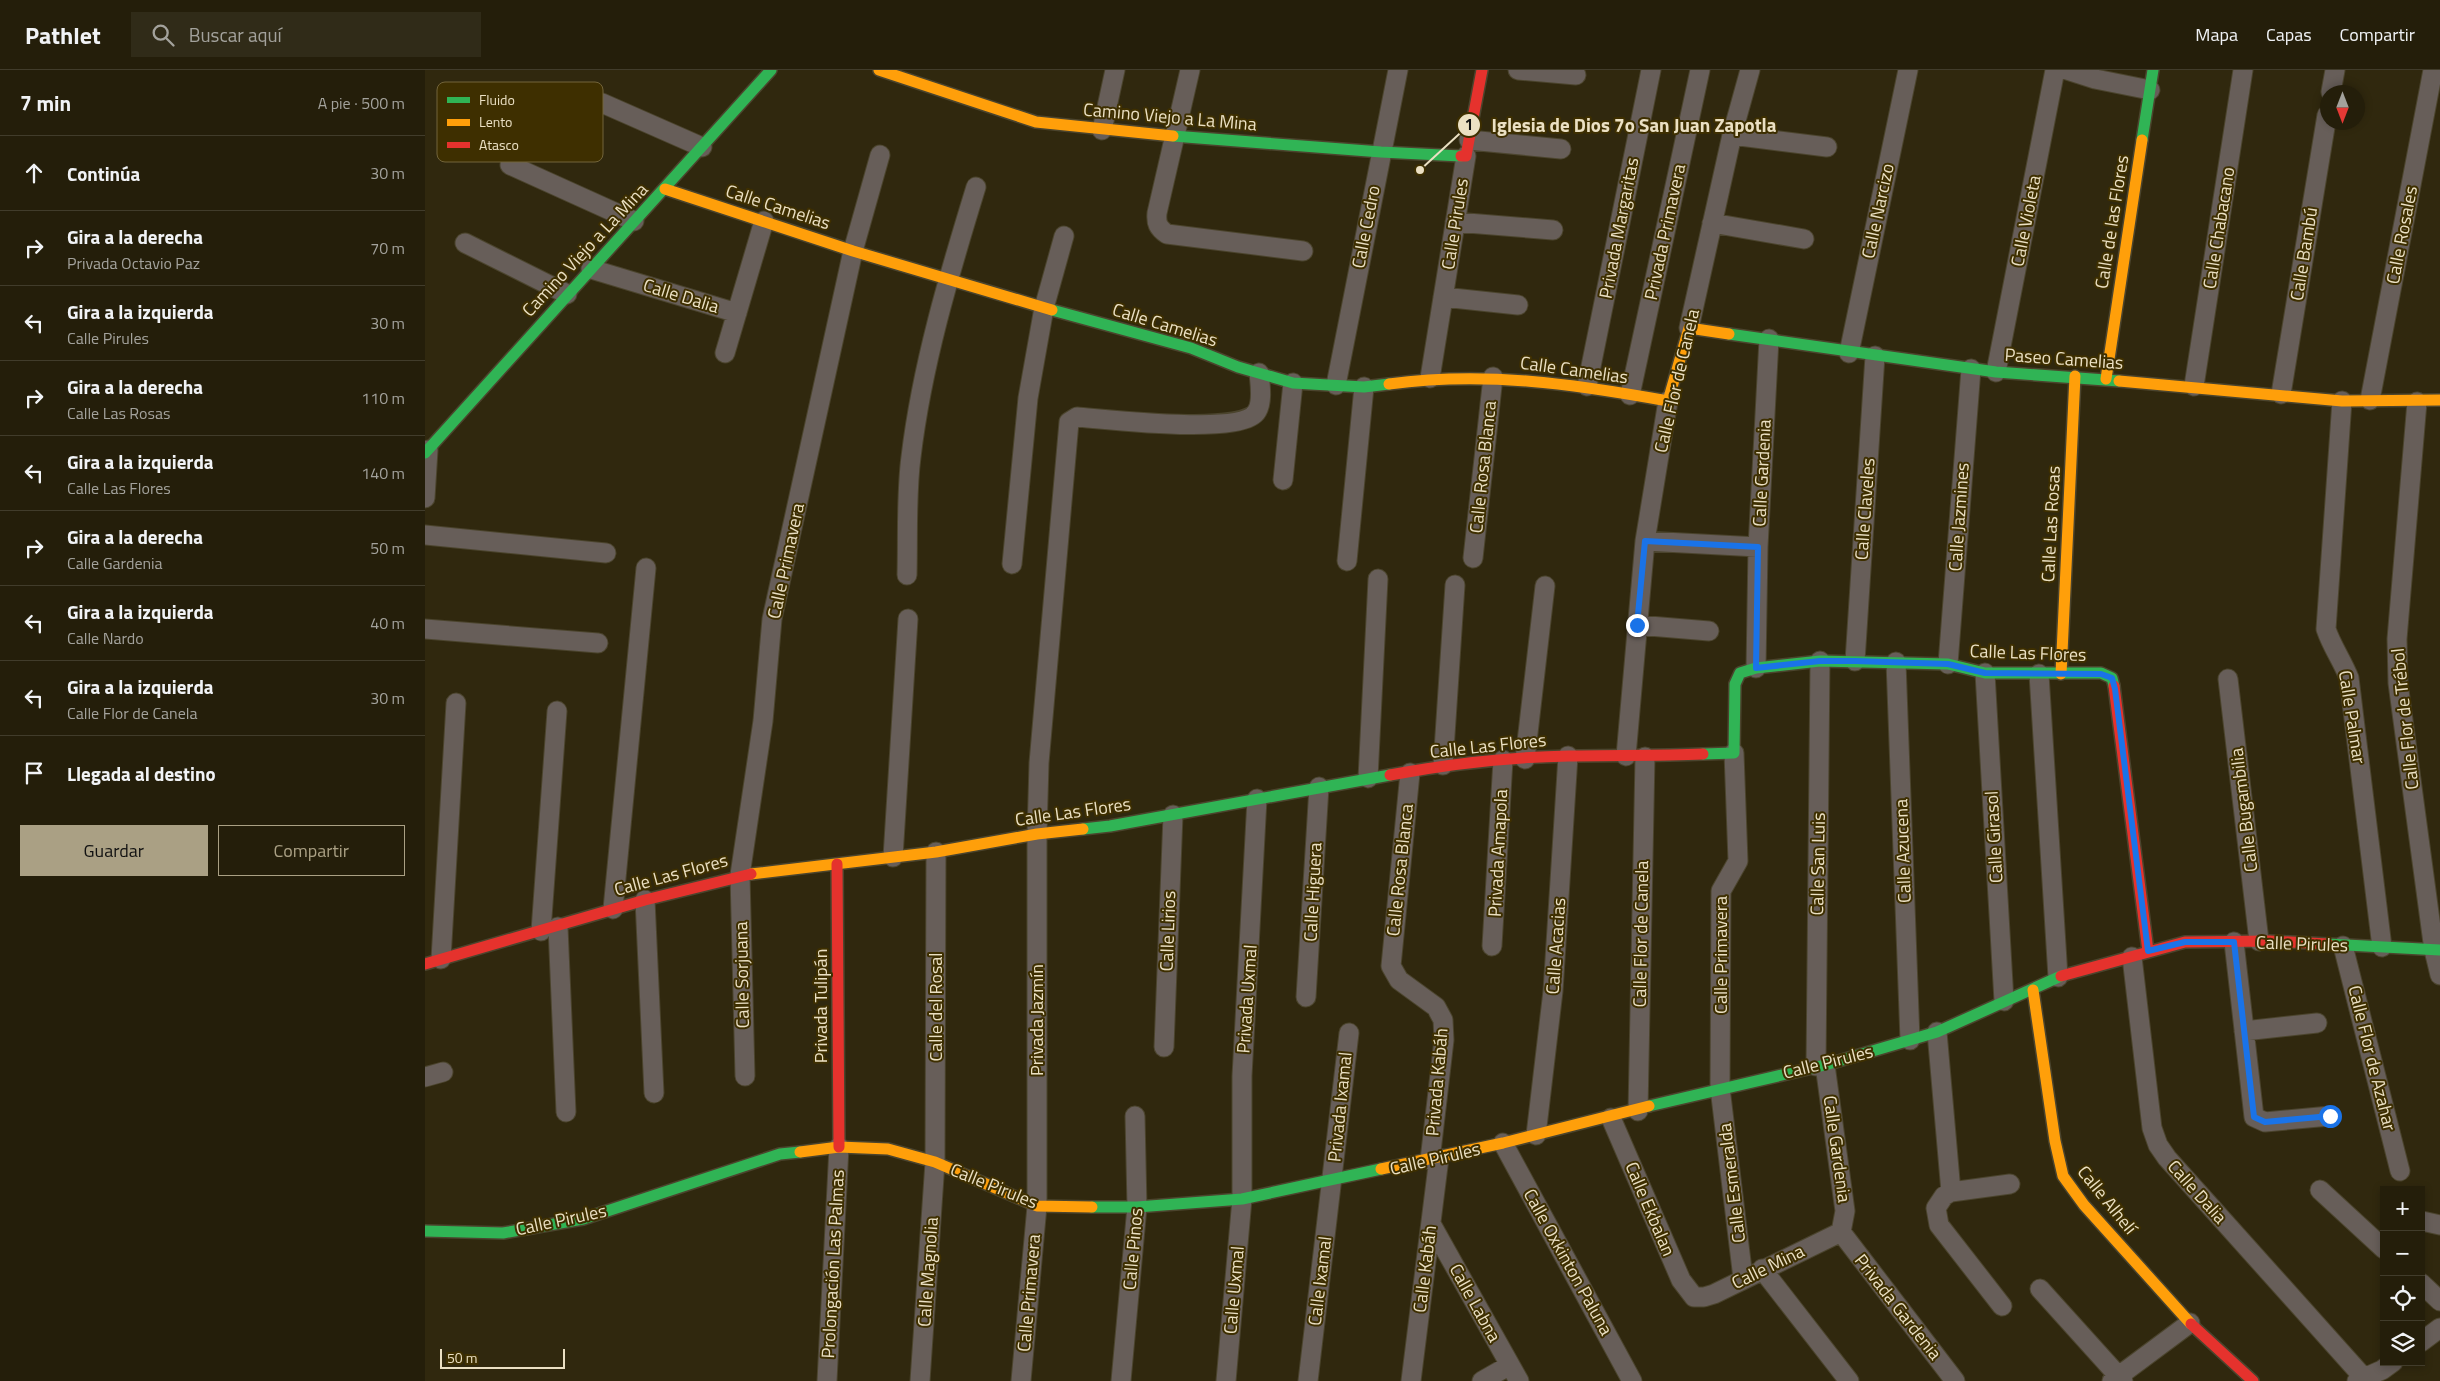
<!DOCTYPE html>
<html lang="es">
<head>
<meta charset="utf-8">
<style>
	:root { --surface:#241e0a; --page:#302b18; --text:#f1f3f6; --muted:#a3a29c; --line:#413c2b; --accent:#aaa084 }
	body { margin:0; font-family:"Titillium Web",sans-serif; background:var(--page); color:var(--text) }
	.controls { position:absolute; right:15px; bottom:15px; display:grid; overflow:hidden; border-radius:0px; box-shadow:0 2px 8px #0003 }
	.controls button { width:45px; height:45px; display:grid; place-items:center; padding:0; border:0; border-bottom:1px solid var(--line); background:var(--surface); color:var(--text); font:25px sans-serif }
	.compass { position:absolute; left:1895px; top:15px; width:45px; height:45px; border-radius:50%; background:var(--surface); box-shadow:0 2px 8px #0003; rotate:180deg }
	.scale { position:absolute; left:15px; bottom:12px; width:125px; box-sizing:border-box; padding-left:5px; border:2px solid #ebe0c3; border-top:0; font-size:14px; line-height:18px; white-space:nowrap; color:#ebe0c3; -webkit-text-stroke:4px #3e2f00; paint-order:stroke }
	.stop { position:absolute; width:15px; height:15px; margin:-11px; border:4px solid #1a73e8; border-radius:50%; background:#fff }
	.stop.end { background:#1a73e8; border-color:#fff; box-shadow:0 1px 5px #0008 }
	.list { margin:0; padding:0; list-style:none }
	h2 { display:flex; justify-content:space-between; align-items:center; height:65px; margin:0; padding:0 20px; font-size:21px }
	h2 small { font-size:16px; font-weight:400; color:var(--muted) }
	.list li { display:grid; grid-template-columns:32px 1fr auto; gap:15px; align-items:center; box-sizing:border-box; height:75px; padding:0 20px; border-top:1px solid var(--line) }
	.list b { display:block; font-size:19px; white-space:nowrap }
	.list p { margin:0; font-size:16px; white-space:nowrap; color:var(--muted) }
	.list em { font-size:16px; font-style:normal; color:var(--muted) }
	.actions { display:flex; gap:10px; padding:15px 20px }
	.actions a { flex:1; padding:11px 0; border:1px solid var(--accent); border-radius:0px; text-align:center; font-size:18px; color:var(--accent) }
	.actions .main { background:var(--accent); color:#111 }
	.icon { flex:none; width:28px; height:28px; fill:none; stroke:currentColor; stroke-width:2; stroke-linecap:round; stroke-linejoin:round }
	.map { position:relative; flex:none; width:2015px; height:1311px; overflow:hidden }
	header { display:flex; align-items:center; gap:30px; box-sizing:border-box; height:70px; padding:0 25px; background:var(--surface); border-bottom:1px solid var(--line) }
	header strong { font-size:24px }
	nav { display:flex; gap:28px; margin-inline-start:auto; font-size:18px }
	.search { width:350px; height:45px; background:var(--page); display:flex; align-items:center; gap:12px; box-sizing:border-box; padding:0 18px; border-radius:0px; color:var(--muted); font-size:19px }
	main { display:flex }
	aside { flex:1; background:var(--surface) }
	.map>svg:first-child { display:block }
	.lines { fill:none; stroke-linecap:round; stroke-linejoin:round }
	.street-casing { stroke:#4b442d; stroke-width:21 }
	.fast-casing { stroke:#4b442d; stroke-width:14 }
	.slow-casing { stroke:#4b442d; stroke-width:14 }
	.jam-casing { stroke:#4b442d; stroke-width:14 }
	.street { stroke:#675e59; stroke-width:19 }
	.fast { stroke:#30b455; stroke-width:11 }
	.slow { stroke:#ff9f0a; stroke-width:11 }
	.jam { stroke:#e5322d; stroke-width:11 }
	.route { stroke:#1a73e8; stroke-width:6 }
	.labels { text-anchor:middle; stroke-width:4; stroke-linejoin:round; paint-order:stroke }
	.street-label { font-size:18px; fill:#ebe0c3; stroke:#3e2f00 }
	.key { fill:#3e2f00; stroke:#72643a; stroke-width:1 }
	.key-label { font-size:14px; fill:#ebe0c3 }
	.leader { fill:none; stroke:#ebe0c3; stroke-width:2 }
	.callout-dot { fill:#ebe0c3; stroke:#3e2f00; stroke-width:2 }
	.mark-label { font-size:15px; text-anchor:middle; font-weight:bold; fill:#111 }
	.callout-label { font-size:19px; text-anchor:middle; font-weight:bold; fill:#ebe0c3; stroke:#3e2f00; stroke-width:4; stroke-linejoin:round; paint-order:stroke }
</style>
</head>
<body>
<header>
<strong>Pathlet</strong>
<div class="search"><svg class="icon" aria-label="search" viewBox="0 0 24 24"><circle cx="10" cy="10" r="6"/><path d="M15 15l6 6"/></svg>Buscar aquí</div>
<nav><a>Mapa</a><a>Capas</a><a>Compartir</a></nav>
</header>
<main>
<aside>
<h2>7 min<small>A pie · 500 m</small></h2>
<ul class="list">
<li><svg class="icon" aria-label="ahead" viewBox="0 0 24 24"><path d="M12 20V5M6 11l6-6 6 6"/></svg><div><b>Continúa</b></div><em>30 m</em></li>
<li><svg class="icon" aria-label="right" viewBox="0 0 24 24"><path d="M7 20v-9h11M14 6l5 5-5 5"/></svg><div><b>Gira a la derecha</b><p>Privada Octavio Paz</p></div><em>70 m</em></li>
<li><svg class="icon" aria-label="left" viewBox="0 0 24 24"><path d="M17 20v-9H6M10 6l-5 5 5 5"/></svg><div><b>Gira a la izquierda</b><p>Calle Pirules</p></div><em>30 m</em></li>
<li><svg class="icon" aria-label="right" viewBox="0 0 24 24"><path d="M7 20v-9h11M14 6l5 5-5 5"/></svg><div><b>Gira a la derecha</b><p>Calle Las Rosas</p></div><em>110 m</em></li>
<li><svg class="icon" aria-label="left" viewBox="0 0 24 24"><path d="M17 20v-9H6M10 6l-5 5 5 5"/></svg><div><b>Gira a la izquierda</b><p>Calle Las Flores</p></div><em>140 m</em></li>
<li><svg class="icon" aria-label="right" viewBox="0 0 24 24"><path d="M7 20v-9h11M14 6l5 5-5 5"/></svg><div><b>Gira a la derecha</b><p>Calle Gardenia</p></div><em>50 m</em></li>
<li><svg class="icon" aria-label="left" viewBox="0 0 24 24"><path d="M17 20v-9H6M10 6l-5 5 5 5"/></svg><div><b>Gira a la izquierda</b><p>Calle Nardo</p></div><em>40 m</em></li>
<li><svg class="icon" aria-label="left" viewBox="0 0 24 24"><path d="M17 20v-9H6M10 6l-5 5 5 5"/></svg><div><b>Gira a la izquierda</b><p>Calle Flor de Canela</p></div><em>30 m</em></li>
<li><svg class="icon" aria-label="arrive" viewBox="0 0 24 24"><path d="M6 21V4h12l-3 4 3 4H6"/></svg><div><b>Llegada al destino</b></div></li>
</ul>
<div class="actions"><a class="main">Guardar</a><a>Compartir</a></div>
</aside>
<div class="map">
<svg width="2015" height="1311" viewBox="0 0 2015 1311">
	<rect width="100%" height="100%" fill="#30280e"/>
	<g class="lines">
		<g class="street-casing">
			<path id="street" d="M765,0l-33,143c-1,10 1,15 10,21l136,17
				M1093,0l58,5
				M1642,0l28,9 55,11
				M1906,22l4,-22
				M177,33l100,44
				M677,60l13,-60
				M1307,65l95,12
				M1044,70l92,9
				M85,95l124,56
				M1030,152l98,8
				M1287,153l92,16
				M40,173l102,51
				M166,199l146,44
				M1018,227l75,8
				M1264,258l43,-193 18,-65
				M300,283l39,-132
				M1424,283l59,-283
				M1571,302l59,-302
				M1005,308l36,-222
				M911,315l62,-315
				M1162,316l64,-316
				M1769,316l49,-316
				M1856,324l46,-279
				M1205,325l70,-325
				M1945,330l63,-330
				M1917,331l-16,228c6,18 16,31 23,49l33,269
				M1992,332l-20,237 1,44 36,267 6,25
				M858,410l10,-97
				M0,428l3,-48
				M0,465l181,18
				M1220,471l113,6
				M1048,488l20,-181
				M922,491l17,-174
				M587,494l16,-166 16,-90 20,-72
				M482,505c1,-39 -1,-80 4,-118 11,-92 38,-182 65,-270
				M1212,555l72,6
				M0,559l173,14
				M1430,591l20,-305
				M1471,592l14,378
				M1523,594l23,-295
				M1331,598l2,-121 11,-208
				M1560,603l19,328
				M1614,604l19,303
				M1803,609l31,262
				M1309,683l4,108 -17,30 -1,197 23,190
				M1201,686l19,-215 23,-140
				M1100,689l20,-173
				M1018,695l12,-180
				M985,703l-19,193 8,14 37,27 7,13 1,20 -14,120
				M943,708l10,-199
				M468,787l15,-238
				M220,830l9,193
				M188,839l33,-341
				M133,857l8,185
				M116,861l16,-220
				M1809,872l20,175 11,5 65,-6
				M1067,876l11,-186
				M1918,876l57,225
				M1707,887l20,171 6,17 9,13 198,221
				M16,889l15,-256
				M881,927l13,-210
				M1819,961l73,-8
				M1512,962l14,160
				M739,977l9,-232
				M1400,995l20,146 -4,21
				M1391,996l4,-405
				M320,1006l-5,-201 23,-154 9,-102 81,-368 27,-96
				M0,1007l18,-5
				M1213,1041l7,-354
				M1186,1048l70,162 13,17h10l10,-3 127,-62
				M1111,1065l17,-144 15,-235
				M1078,1073l129,238
				M1895,1120l64,59
				M1997,1151l18,4
				M1006,1154l88,157
				M1416,1162l114,149
				M1337,1199l87,112
				M1996,1213l19,18
				M1615,1219l83,92
				M1577,1236l-63,-81 -3,-17 8,-12 7,-4 59,-8
				M1996,1272l19,-14
				M402,1311l12,-234
				M495,1311l15,-219 1,-310
				M596,1311l16,-175v-372l2,-71 30,-341 8,-5c28,2 167,19 180,-6 6,-10 3,-27 2,-38
				M696,1311l16,-174 -2,-91
				M801,1311l16,-182v-123l15,-277
				M883,1311l41,-348
				M986,1311l28,-223
				M1057,1311l28,-16
				M1687,1311l78,-58
				M1932,1311l25,-11 11,-8"/>
		</g>
		<g class="fast-casing">
			<path id="fast" d="M748,66l208,16 80,4
				M1717,70l11,-70
				M627,240l139,38 47,19 55,16 71,4 25,-3
				M1304,264l267,38 123,9
				M0,383l346,-383
				M1278,684l31,-1 1,-69 5,-11 16,-5 64,-7 128,3 37,9h116l11,5 2,8
				M658,759l27,-3 280,-51
				M1903,874l112,6
				M1224,1036l176,-41 112,-33 124,-56
				M667,1137h45l105,-8 139,-30
				M0,1161l78,2 80,-14 197,-65 20,-2"/>
		</g>
		<g class="slow-casing">
			<path id="slow" d="M454,0l157,52 137,14
				M240,119l188,62 199,59
				M1681,309l36,-239
				M1694,311l223,20 98,-1
				M964,314c96,-13 185,0 279,17l21,-73 40,6
				M1636,604l14,-298
				M326,804l185,-22 101,-18 46,-5
				M1608,920l22,151 8,35 21,29 107,119
				M375,1082l39,-5 49,2 47,13 102,44 55,1
				M956,1099l122,-26 146,-37"/>
		</g>
		<g class="jam-casing">
			<path id="jam" d="M1036,86h5l16,-86
				M1689,616l34,265
				M965,705c59,-11 119,-18 179,-19 45,-1 89,0 134,-2
				M412,794l2,283
				M0,894l220,-64 106,-26
				M1636,906l124,-34 84,-1 59,3
				M1766,1254l62,57"/>
		</g>
		<use href="#street" class="street"/>
		<use href="#fast" class="fast"/>
		<use href="#slow" class="slow"/>
		<use href="#jam" class="jam"/>
	</g>
	<g class="lines">
		<path class="route" d="M1212,555l8,-84 113,6 -2,121 64,-7h35l93,3 37,9 116,1 11,4 3,11 33,262 37,-9h49l20,175 11,5 65,-6"/>
	</g>
	<g class="labels">
		<g class="street-label">
			<text transform="translate(745 47) rotate(5)" y="6">Camino Viejo a La Mina</text>
			<text transform="translate(353 137) rotate(18)" y="6">Calle Camelias</text>
			<text transform="translate(1453 141) rotate(-78)" y="6">Calle Narcizo</text>
			<text transform="translate(1601 151) rotate(-79)" y="6">Calle Violeta</text>
			<text transform="translate(1687 152) rotate(-81)" y="6">Calle de las Flores</text>
			<text transform="translate(1030 154) rotate(-81)" y="6">Calle Pirules</text>
			<text transform="translate(941 157) rotate(-79)" y="6">Calle Cedro</text>
			<text transform="translate(1194 158) rotate(-79)" y="6">Privada Margaritas</text>
			<text transform="translate(1794 158) rotate(-81)" y="6">Calle Chabacano</text>
			<text transform="translate(1240 162) rotate(-78)" y="6">Privada Primavera</text>
			<text transform="translate(1977 165) rotate(-79)" y="6">Calle Rosales</text>
			<text transform="translate(160 180) rotate(-47)" y="6">Camino Viejo a La Mina</text>
			<text transform="translate(1879 184) rotate(-81)" y="6">Calle Bambú</text>
			<text transform="translate(256 226) rotate(17)" y="6">Calle Dalia</text>
			<text transform="translate(740 255) rotate(17)" y="6">Calle Camelias</text>
			<text transform="translate(1639 289) rotate(4)" y="6">Paseo Camelias</text>
			<text transform="translate(1149 300) rotate(8)" y="6">Calle Camelias</text>
			<text transform="translate(1252 311) rotate(-77)" y="6">Calle Flor de Canela</text>
			<text transform="translate(1058 397) rotate(-84)" y="6">Calle Rosa Blanca</text>
			<text transform="translate(1337 403) rotate(-87)" y="6">Calle Gardenia</text>
			<text transform="translate(1440 439) rotate(-86)" y="6">Calle Claveles</text>
			<text transform="translate(1534 447) rotate(-86)" y="6">Calle Jazmines</text>
			<text transform="translate(1626 454) rotate(-87)" y="6">Calle Las Rosas</text>
			<text transform="translate(361 491) rotate(-78)" y="6">Calle Primavera</text>
			<text transform="translate(1603 583) rotate(2)" y="6">Calle Las Flores</text>
			<text transform="translate(1927 647) rotate(81)" y="6">Calle Palmar</text>
			<text transform="translate(1980 649) rotate(-96)" y="6">Calle Flor de Trébol</text>
			<text transform="translate(1063 676) rotate(-6)" y="6">Calle Las Flores</text>
			<text transform="translate(1819 740) rotate(-97)" y="6">Calle Bugambilia</text>
			<text transform="translate(648 742) rotate(-8)" y="6">Calle Las Flores</text>
			<text transform="translate(1569 767) rotate(-93)" y="6">Calle Girasol</text>
			<text transform="translate(1478 781) rotate(-92)" y="6">Calle Azucena</text>
			<text transform="translate(1073 783) rotate(-87)" y="6">Privada Amapola</text>
			<text transform="translate(1393 794) rotate(-89)" y="6">Calle San Luis</text>
			<text transform="translate(975 800) rotate(-84)" y="6">Calle Rosa Blanca</text>
			<text transform="translate(246 805) rotate(-15)" y="6">Calle Las Flores</text>
			<text transform="translate(888 822) rotate(-87)" y="6">Calle Higuera</text>
			<text transform="translate(743 861) rotate(-88)" y="6">Calle Lirios</text>
			<text transform="translate(1216 864) rotate(-89)" y="6">Calle Flor de Canela</text>
			<text transform="translate(1877 874) rotate(2)" y="6">Calle Pirules</text>
			<text transform="translate(1131 876) rotate(-86)" y="6">Calle Acacias</text>
			<text transform="translate(1296 885) rotate(-90)" y="6">Calle Primavera</text>
			<text transform="translate(317 905) rotate(-91)" y="6">Calle Sorjuana</text>
			<text transform="translate(822 929) rotate(-86)" y="6">Privada Uxmal</text>
			<text transform="translate(396 936) rotate(-90)" y="6">Privada Tulipán</text>
			<text transform="translate(511 937) rotate(-90)" y="6">Calle del Rosal</text>
			<text transform="translate(612 950) rotate(-90)" y="6">Privada Jazmín</text>
			<text transform="translate(1947 988) rotate(76)" y="6">Calle Flor de Azahar</text>
			<text transform="translate(1403 992) rotate(-14)" y="6">Calle Pirules</text>
			<text transform="translate(1012 1012) rotate(-85)" y="6">Privada Kabáh</text>
			<text transform="translate(915 1037) rotate(-84)" y="6">Privada Ixamal</text>
			<text transform="translate(1412 1079) rotate(82)" y="6">Calle Gardenia</text>
			<text transform="translate(1010 1089) rotate(-13)" y="6">Calle Pirules</text>
			<text transform="translate(1307 1113) rotate(-97)" y="6">Calle Esmeralda</text>
			<text transform="translate(569 1116) rotate(22)" y="6">Calle Pirules</text>
			<text transform="translate(1772 1122) rotate(48)" y="6">Calle Dalia</text>
			<text transform="translate(1682 1130) rotate(51)" y="6">Calle Alhelí</text>
			<text transform="translate(1225 1139) rotate(67)" y="6">Calle Ekbalan</text>
			<text transform="translate(136 1150) rotate(-12)" y="6">Calle Pirules</text>
			<text transform="translate(708 1179) rotate(-85)" y="6">Calle Pinos</text>
			<text transform="translate(1143 1192) rotate(61)" y="6">Calle Oxkinton Paluna</text>
			<text transform="translate(408 1194) rotate(-87)" y="6">Prolongación Las Palmas</text>
			<text transform="translate(1343 1197) rotate(-26)" y="6">Calle Mina</text>
			<text transform="translate(1000 1199) rotate(-83)" y="6">Calle Kabáh</text>
			<text transform="translate(503 1202) rotate(-86)" y="6">Calle Magnolia</text>
			<text transform="translate(895 1211) rotate(-83)" y="6">Calle Ixamal</text>
			<text transform="translate(809 1220) rotate(-85)" y="6">Calle Uxmal</text>
			<text transform="translate(604 1223) rotate(-85)" y="6">Calle Primavera</text>
			<text transform="translate(1050 1233) rotate(61)" y="6">Calle Labna</text>
			<text transform="translate(1473 1237) rotate(52)" y="6">Privada Gardenia</text>
		</g>
	</g>
	<rect x="12" y="12" width="166" height="80" rx="8" class="key"/>
	<rect x="22" y="27" width="23" height="6" fill="#30b455"/>
	<rect x="22" y="49" width="23" height="7" fill="#ff9f0a"/>
	<rect x="22" y="72" width="23" height="6" fill="#e5322d"/>
	<g class="key-label">
		<text x="54" y="35">Fluido</text>
		<text x="54" y="57">Lento</text>
		<text x="54" y="80">Atasco</text>
	</g>
	<path class="leader" d="M995 100L1044 55"/>
	<g class="callout-dot">
		<circle cx="995" cy="100" r="5"/>
		<circle cx="1044" cy="55" r="12"/>
	</g>
	<g class="mark-label">
		<text x="1044" y="60">1</text>
	</g>
	<g class="callout-label">
		<text x="1209" y="62">Iglesia de Dios 7o San Juan Zapotla</text>
	</g>
</svg>
<div class="controls">
<button>+</button>
<button>−</button>
<button><svg class="icon" aria-label="locate" viewBox="0 0 24 24"><circle cx="12" cy="12" r="6"/><path d="M12 2v4M12 18v4M2 12h4M18 12h4"/></svg></button>
<button><svg class="icon" aria-label="layers" viewBox="0 0 24 24"><path d="M12 4l9 5-9 5-9-5zM3 14l9 5 9-5"/></svg></button>
</div>
<svg class="compass" viewBox="-18 -18 36 36"><path d="M0-13l5 13h-10z" fill="#e53935"/><path d="M0 13l5-13h-10z" fill="#a3a29c"/></svg>
<div class="scale">50 m</div>
<div class="stop" style="left:1905px;top:1046px"></div>
<div class="stop end" style="left:1212px;top:555px"></div>
</div>
</main>
</body>
</html>
